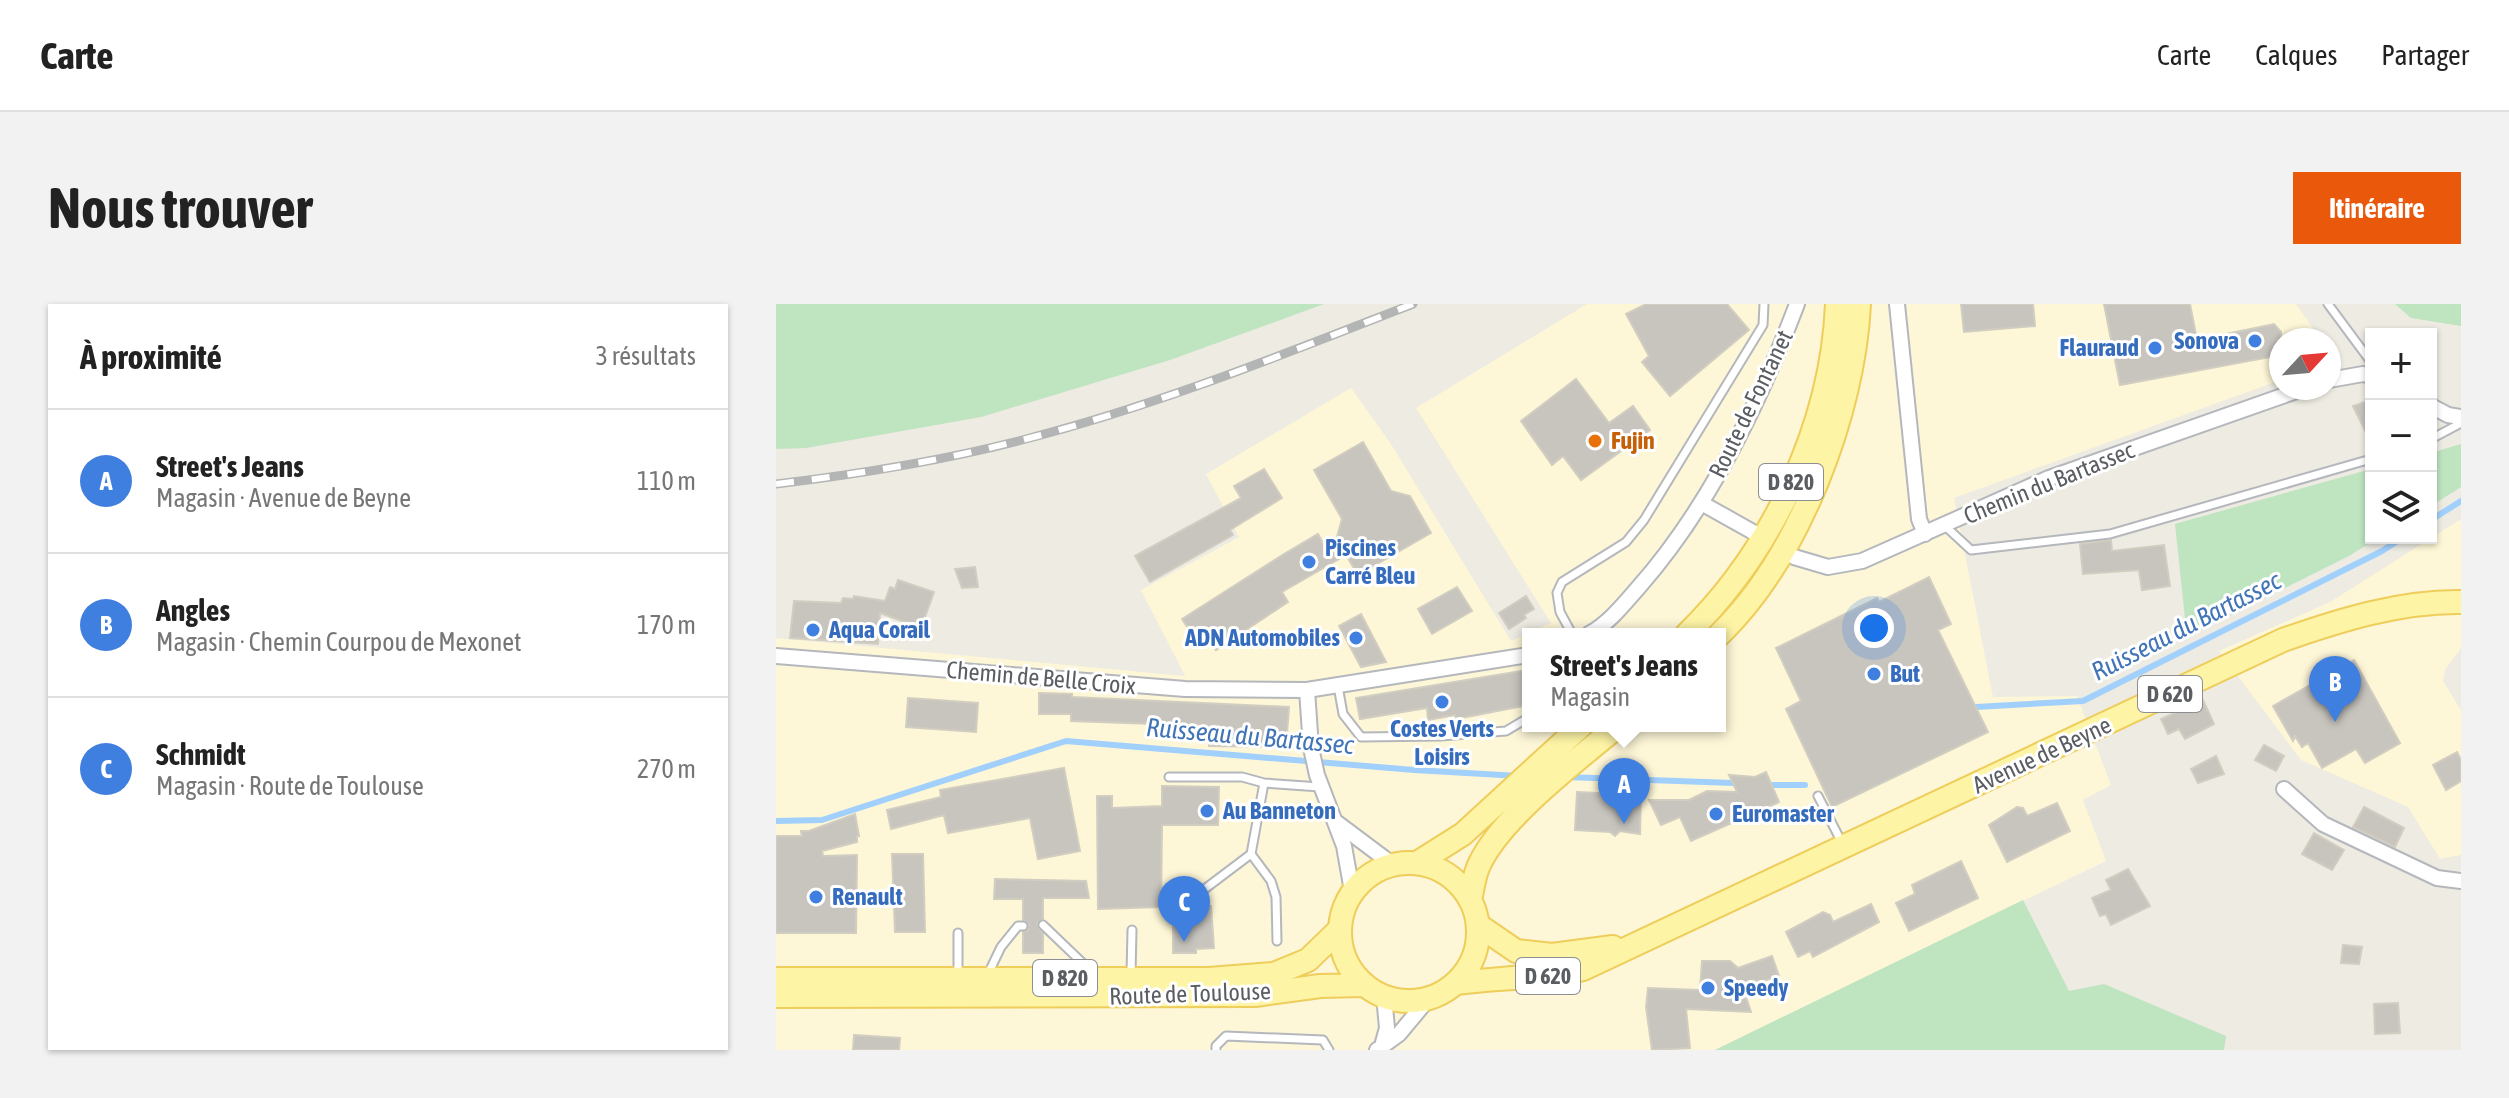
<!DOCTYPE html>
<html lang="fr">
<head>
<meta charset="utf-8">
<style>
	:root { --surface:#fff; --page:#f2f2f2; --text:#222; --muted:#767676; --line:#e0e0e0; --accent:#ea580c }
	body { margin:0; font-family:"Asap Condensed",sans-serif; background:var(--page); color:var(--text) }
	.controls { position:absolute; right:24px; top:24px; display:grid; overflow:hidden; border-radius:0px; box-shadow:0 2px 6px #0004 }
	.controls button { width:72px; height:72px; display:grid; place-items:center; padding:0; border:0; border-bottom:2px solid var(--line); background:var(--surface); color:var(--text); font:40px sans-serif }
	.compass { position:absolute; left:1493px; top:24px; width:72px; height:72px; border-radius:50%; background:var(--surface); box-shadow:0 2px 6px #0004; rotate:64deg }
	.you { position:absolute; left:1098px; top:324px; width:28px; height:28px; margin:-20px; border:6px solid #fff; border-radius:50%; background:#1a73e8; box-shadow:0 0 0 12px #1a73e833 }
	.badge { display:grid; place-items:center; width:52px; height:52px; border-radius:50%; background:var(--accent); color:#fff; font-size:26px; font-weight:700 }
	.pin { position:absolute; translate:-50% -66px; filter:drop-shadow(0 2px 4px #0008) }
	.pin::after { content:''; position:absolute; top:42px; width:28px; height:24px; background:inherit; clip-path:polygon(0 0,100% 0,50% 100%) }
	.popup { position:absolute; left:746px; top:324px; width:204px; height:104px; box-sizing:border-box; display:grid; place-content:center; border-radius:0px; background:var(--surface); filter:drop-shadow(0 2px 6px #0005); font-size:26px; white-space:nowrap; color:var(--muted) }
	.popup b { font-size:30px; color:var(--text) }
	.popup::after { content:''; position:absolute; left:50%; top:100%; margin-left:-16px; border:16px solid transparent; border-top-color:var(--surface) }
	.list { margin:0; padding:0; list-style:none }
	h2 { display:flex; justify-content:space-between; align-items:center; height:104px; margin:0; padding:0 32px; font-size:34px }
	h2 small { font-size:26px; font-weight:400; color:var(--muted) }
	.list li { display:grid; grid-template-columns:52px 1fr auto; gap:24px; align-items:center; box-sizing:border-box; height:144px; padding:0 32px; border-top:2px solid var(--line) }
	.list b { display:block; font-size:30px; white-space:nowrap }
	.list p { margin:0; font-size:26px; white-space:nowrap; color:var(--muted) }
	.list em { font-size:26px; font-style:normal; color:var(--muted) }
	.icon { flex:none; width:44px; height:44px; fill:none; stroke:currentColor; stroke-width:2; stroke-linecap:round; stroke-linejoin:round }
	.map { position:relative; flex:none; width:1685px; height:746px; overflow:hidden; border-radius:0px }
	header { display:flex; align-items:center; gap:48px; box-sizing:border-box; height:112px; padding:0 40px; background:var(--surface); border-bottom:2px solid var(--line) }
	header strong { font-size:38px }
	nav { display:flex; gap:44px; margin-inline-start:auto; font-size:28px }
	.intro { display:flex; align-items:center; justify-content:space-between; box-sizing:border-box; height:192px; padding:0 48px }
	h1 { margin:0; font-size:56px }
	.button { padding:20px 36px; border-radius:0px; background:var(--accent); color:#fff; font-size:28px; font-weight:700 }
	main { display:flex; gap:48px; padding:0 48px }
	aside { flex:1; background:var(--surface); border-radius:0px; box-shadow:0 2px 6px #0004 }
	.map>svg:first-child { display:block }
	.commercial { fill:#fdf6d7; fill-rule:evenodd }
	.green { fill:#bee4c0 }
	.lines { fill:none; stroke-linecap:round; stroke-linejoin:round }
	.stream { stroke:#a1d0fd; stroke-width:6 }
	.building { fill:#c8c5bf; stroke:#d1cdc0; stroke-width:2 }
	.service-casing { stroke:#b4b7bc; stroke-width:11 }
	.minor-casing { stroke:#b4b7bc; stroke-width:18 }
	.primary-casing { stroke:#eecd5a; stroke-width:26 }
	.service { stroke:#fff; stroke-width:7 }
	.minor { stroke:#fff; stroke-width:14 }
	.primary { stroke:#fdf4a6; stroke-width:22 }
	.rail-casing { stroke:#b3b4b4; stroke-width:9 }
	.rail { stroke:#fff; stroke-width:6; stroke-dasharray:18; stroke-linecap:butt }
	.shop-dot { fill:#3f7fe0; stroke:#fff; stroke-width:3 }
	.food-dot { fill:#e8710a; stroke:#fff; stroke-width:3 }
	.labels { text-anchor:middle; stroke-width:6; stroke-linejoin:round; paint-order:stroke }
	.shield { fill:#fff; stroke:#8c8e91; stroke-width:2 }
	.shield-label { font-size:22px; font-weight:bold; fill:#5a5d62 }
	.shop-label { font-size:24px; font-weight:bold; fill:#366cbe; stroke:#fff; text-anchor:start }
	.street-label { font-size:24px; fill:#5a5d62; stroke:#fff }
	.food-label { font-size:24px; font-weight:bold; fill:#c56008; stroke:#fff; text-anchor:start }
	.water-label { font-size:26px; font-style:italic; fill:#4275b7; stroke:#fff }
</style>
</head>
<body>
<header>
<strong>Carte</strong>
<nav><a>Carte</a><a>Calques</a><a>Partager</a></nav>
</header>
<div class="intro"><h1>Nous trouver</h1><a class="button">Itinéraire</a></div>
<main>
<aside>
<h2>À proximité<small>3 résultats</small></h2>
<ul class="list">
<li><span class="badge" style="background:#3f7fe0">A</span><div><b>Street's Jeans</b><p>Magasin · Avenue de Beyne</p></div><em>110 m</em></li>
<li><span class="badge" style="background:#3f7fe0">B</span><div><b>Angles</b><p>Magasin · Chemin Courpou de Mexonet</p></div><em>170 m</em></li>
<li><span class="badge" style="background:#3f7fe0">C</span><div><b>Schmidt</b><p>Magasin · Route de Toulouse</p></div><em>270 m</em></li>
</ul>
</aside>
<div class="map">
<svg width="1685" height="746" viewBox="0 0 1685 746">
	<rect width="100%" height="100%" fill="#edebe2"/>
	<path class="commercial" d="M811,0h709l25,36h-40v40l-327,118 39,199 84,-1 34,89 -28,15 23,61 -391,189h-939v-412l409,38 -44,-86 98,-53 -33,-63 145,-86 40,56 120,197 40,-18 -135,-215zM752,330h192v92h-192z
		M1685,215v129l-16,22 -2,11 18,29v145l-21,4 -32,-52 -107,-47 -82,-109 111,-49z"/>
	<path class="green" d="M0,0h548l-154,56 -189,57 -175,31 -30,1z
		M1619,0h66v22l-50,-8z
		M1685,140v43l-30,19v-53z
		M1595,165v69h7l-29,18 -162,81 -12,-113z
		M1247,596l46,91 35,-7 122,52 -2,14h-509z"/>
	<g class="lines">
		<path class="stream" d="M1655,216l30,-19
			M1200,403l107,-6 299,-150 20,-13
			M790,473l167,6
			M996,481h33
			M0,517l46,-1 244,-79 348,29 105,6"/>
	</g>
	<path class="building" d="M870,0h81l22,26 -79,66 -28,-34 7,-6 -23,-42z
		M1185,0h72l2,22 -71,6z
		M1328,0h86l7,36 77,-16 7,8v23l-161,30z
		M800,75l33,44 24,-17 17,24 -69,50 -18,-24 -11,9 -31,-44z
		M1595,96v43l-18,-37z
		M587,138l28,49 19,5 21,37 -73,42 -12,-20 -64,37 6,10 -72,48 -11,-17 -10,6 -13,-20 102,-65 34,-20 13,24 11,-39 -28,-49z
		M488,165l18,29 -52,32 3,5 -83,47 -15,-26 106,-58 -7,-12z
		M1335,236l1,11 52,-6 6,41 -28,4 -3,-20 -56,4 -3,-30z
		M199,263l3,20 -16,1 -7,-19z
		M1153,273l22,47 -13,6 50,102 -156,75 -46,-98 15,-8 -25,-53 101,-50 2,4z
		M122,276l36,12 -13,36 -41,-15 -2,31 -88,-6 4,-37 47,2 2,-5 10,1 1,-3 31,5 5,-14 5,2z
		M681,283l15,24 -40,23 -14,-25z
		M750,292l8,13 -10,6 2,3 -17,11 -10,-16z
		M585,310l25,48 -25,5 -22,-41z
		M1578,356l46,83 -35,20 -9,-14 -34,19 -14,-25 -6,4 -7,-11 -2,5 -20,-35z
		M752,366v35l-72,14 -1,-4 -27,5 -1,-12 -67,11 -4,-21z
		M263,389l33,1v3l217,10 -3,40 -77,-1 1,-20 -139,-5v-7h-32z
		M132,394l70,5 -2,29 -70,-5z
		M1427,396l11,24 -29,15 -6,-10 -11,5 -7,-15z
		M1488,441l20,11 -8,15 -21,-11z
		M1681,448l4,8v21l-15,9 -13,-25z
		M1440,452l8,18 -26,9 -7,-14z
		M288,464l16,83 -42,8 -8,-41 -82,15 -4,-18 -53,14 -4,-19 54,-13 -1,-7z
		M990,468l13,30 -88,39 -11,-24 -19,8 -12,-25h40l18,-9 30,1 -8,-17 26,2z
		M386,482l57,1 -1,38h-56l-1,82 -63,2 -1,-113h15v12l50,-2z
		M801,488l64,3 -1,39 -20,-3 -5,5 -5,-4 -35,-2z
		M1281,499l13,28 -63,31 -18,-37 28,-18 6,1 4,8z
		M1588,503l40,21 -9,19 -42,-20z
		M79,510l4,22h-2v6l-35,9 1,5 34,-1 -1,78h-80v-97h26l-1,-5h8z
		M1538,529l30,17 -12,20 -30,-16z
		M116,550h31l2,78h-30z
		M1185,557l17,37 -69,33 -13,-28 19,-9 -3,-9z
		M1352,565l22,37 -39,19 -5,-11 -6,2 -8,-18 19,-8 -5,-10z
		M219,575l91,2 3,17h-46v21l-6,5 6,10v19h-20v-21l5,-2 1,-5 -6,-5v-21h-29z
		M1095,600l8,18 -66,35 -3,-6 -12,6 -12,-25 37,-20 7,3 3,7z
		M397,602h38l3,42 -18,1v4h-23z
		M1567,641l19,2 -3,17 -18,-1z
		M996,652l7,20 -36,12 8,24 -65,-3 4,39 -38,2 -6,-43 2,-19 52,2 2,-29h28l8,7z
		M1622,699l2,30 -25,1 -1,-30z
		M78,731l46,3 -1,12h-46z"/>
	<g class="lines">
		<g class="service-casing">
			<path id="service" d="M1552,0l43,58
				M1655,135l30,-16
				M1168,221l27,25 139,-16 261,-75
				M796,330l-12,-22 -3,-19 5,-11 64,-40 18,-22 119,-195 1,-21
				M562,382l5,28 18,23 80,-1 65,-5 22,-13
				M393,473h73l22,6
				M1042,492l24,47
				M475,550l20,27 5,16 1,44
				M422,590l53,-40 13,-71 56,4
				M267,621l49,47
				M182,629v44
				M212,670l13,-27 17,-21h5
				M355,670l1,-44
				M440,746v-4l10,-10 97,4 6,10"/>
		</g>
		<g class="minor-casing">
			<path id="minor" d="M1121,0l22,215 6,15
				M1553,76l34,-6 8,2
				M1655,102l17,9 13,2
				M927,200l50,28
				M1018,253l34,10 34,-6 187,-83 256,-90
				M813,330c20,-11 34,-29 49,-46 70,-79 122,-186 159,-284
				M0,352l409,33 122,1 221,-35
				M531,386l4,58 6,27 27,71 8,45
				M1508,485l39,35 114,54 24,3
				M560,518l56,42
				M606,742l5,-18 -3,-32
				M601,746l22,-16 30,-36"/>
		</g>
		<g class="primary-casing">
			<path id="primary" d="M911,330c86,-84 145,-209 150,-330
				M944,330c79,-77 134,-221 139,-330
				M641,559l46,-29 118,-108
				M564 628a69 69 0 1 1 138 0a69 69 0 1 1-138 0Z
				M694,596c3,-12 4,-26 10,-37 22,-46 97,-103 138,-137
				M702,621l38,26 36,4 61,-8
				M0,675h433l65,-5 34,-14 32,-31
				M680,679c42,-5 85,-5 127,-14l700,-329c57,-20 118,-39 178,-38
				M0,692l479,-1 65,-9 45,-1"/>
		</g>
		<use href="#service" class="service"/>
		<use href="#minor" class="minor"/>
		<use href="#primary" class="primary"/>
		<g class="rail-casing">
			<path id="rail" d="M0,180c83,-10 165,-23 246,-44 134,-34 262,-86 391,-136"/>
		</g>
		<use href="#rail" class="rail"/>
	</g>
	<g class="shop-dot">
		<circle cx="1479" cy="37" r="8"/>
		<circle cx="1379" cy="44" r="8"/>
		<circle cx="533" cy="258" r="8"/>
		<circle cx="37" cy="326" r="8"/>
		<circle cx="580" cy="334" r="8"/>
		<circle cx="1098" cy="370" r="8"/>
		<circle cx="666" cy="398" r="8"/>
		<circle cx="431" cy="507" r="8"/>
		<circle cx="940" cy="510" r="8"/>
		<circle cx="40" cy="593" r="8"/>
		<circle cx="932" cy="684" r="8"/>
	</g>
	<circle class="food-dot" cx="819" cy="137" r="8"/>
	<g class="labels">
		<g class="shield">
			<rect x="983" y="160" width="64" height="36" rx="6"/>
			<rect x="1362" y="372" width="64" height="36" rx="6"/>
			<rect x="740" y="654" width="64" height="36" rx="6"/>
			<rect x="257" y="656" width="64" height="36" rx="6"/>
		</g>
		<g class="shield-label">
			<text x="1015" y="186">D 820</text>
			<text x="1394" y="398">D 620</text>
			<text x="772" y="680">D 620</text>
			<text x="289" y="682">D 820</text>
		</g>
		<g class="shop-label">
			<text x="1463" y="45" text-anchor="end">Sonova</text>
			<text x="1363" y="52" text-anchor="end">Flauraud</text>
			<text x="549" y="252">Piscines<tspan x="549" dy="28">Carré Bleu</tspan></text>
			<text x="53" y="334">Aqua Corail</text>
			<text x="564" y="342" text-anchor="end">ADN Automobiles</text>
			<text x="1114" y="378">But</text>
			<text x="666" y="433" text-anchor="middle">Costes Verts<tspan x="666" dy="28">Loisirs</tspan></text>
			<text x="447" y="515">Au Banneton</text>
			<text x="956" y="518">Euromaster</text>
			<text x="56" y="601">Renault</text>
			<text x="948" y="692">Speedy</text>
		</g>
		<g class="street-label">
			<text transform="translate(975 100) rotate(-64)" y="8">Route de Fontanet</text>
			<text transform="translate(1273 179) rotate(-22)" y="8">Chemin du Bartassec</text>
			<text transform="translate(265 374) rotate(5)" y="8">Chemin de Belle Croix</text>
			<text transform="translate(1266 451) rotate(-25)" y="8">Avenue de Beyne</text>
			<text transform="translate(414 690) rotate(-2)" y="8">Route de Toulouse</text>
		</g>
		<g class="food-label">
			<text x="835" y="145">Fujin</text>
		</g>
		<g class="water-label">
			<text transform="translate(1410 322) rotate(-27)" y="9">Ruisseau du Bartassec</text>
			<text transform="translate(474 432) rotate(5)" y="9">Ruisseau du Bartassec</text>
		</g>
	</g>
</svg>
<div class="controls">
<button>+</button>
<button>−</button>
<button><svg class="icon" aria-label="layers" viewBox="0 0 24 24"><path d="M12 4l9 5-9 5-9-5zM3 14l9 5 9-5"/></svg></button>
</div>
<svg class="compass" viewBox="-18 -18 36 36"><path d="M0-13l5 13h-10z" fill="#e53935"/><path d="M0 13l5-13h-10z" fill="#767676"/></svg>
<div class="you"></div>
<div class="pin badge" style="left:848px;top:520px;background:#3f7fe0">A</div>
<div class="popup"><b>Street's Jeans</b>Magasin</div>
<div class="pin badge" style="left:1559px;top:418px;background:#3f7fe0">B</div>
<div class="pin badge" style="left:408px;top:638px;background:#3f7fe0">C</div>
</div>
</main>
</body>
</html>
